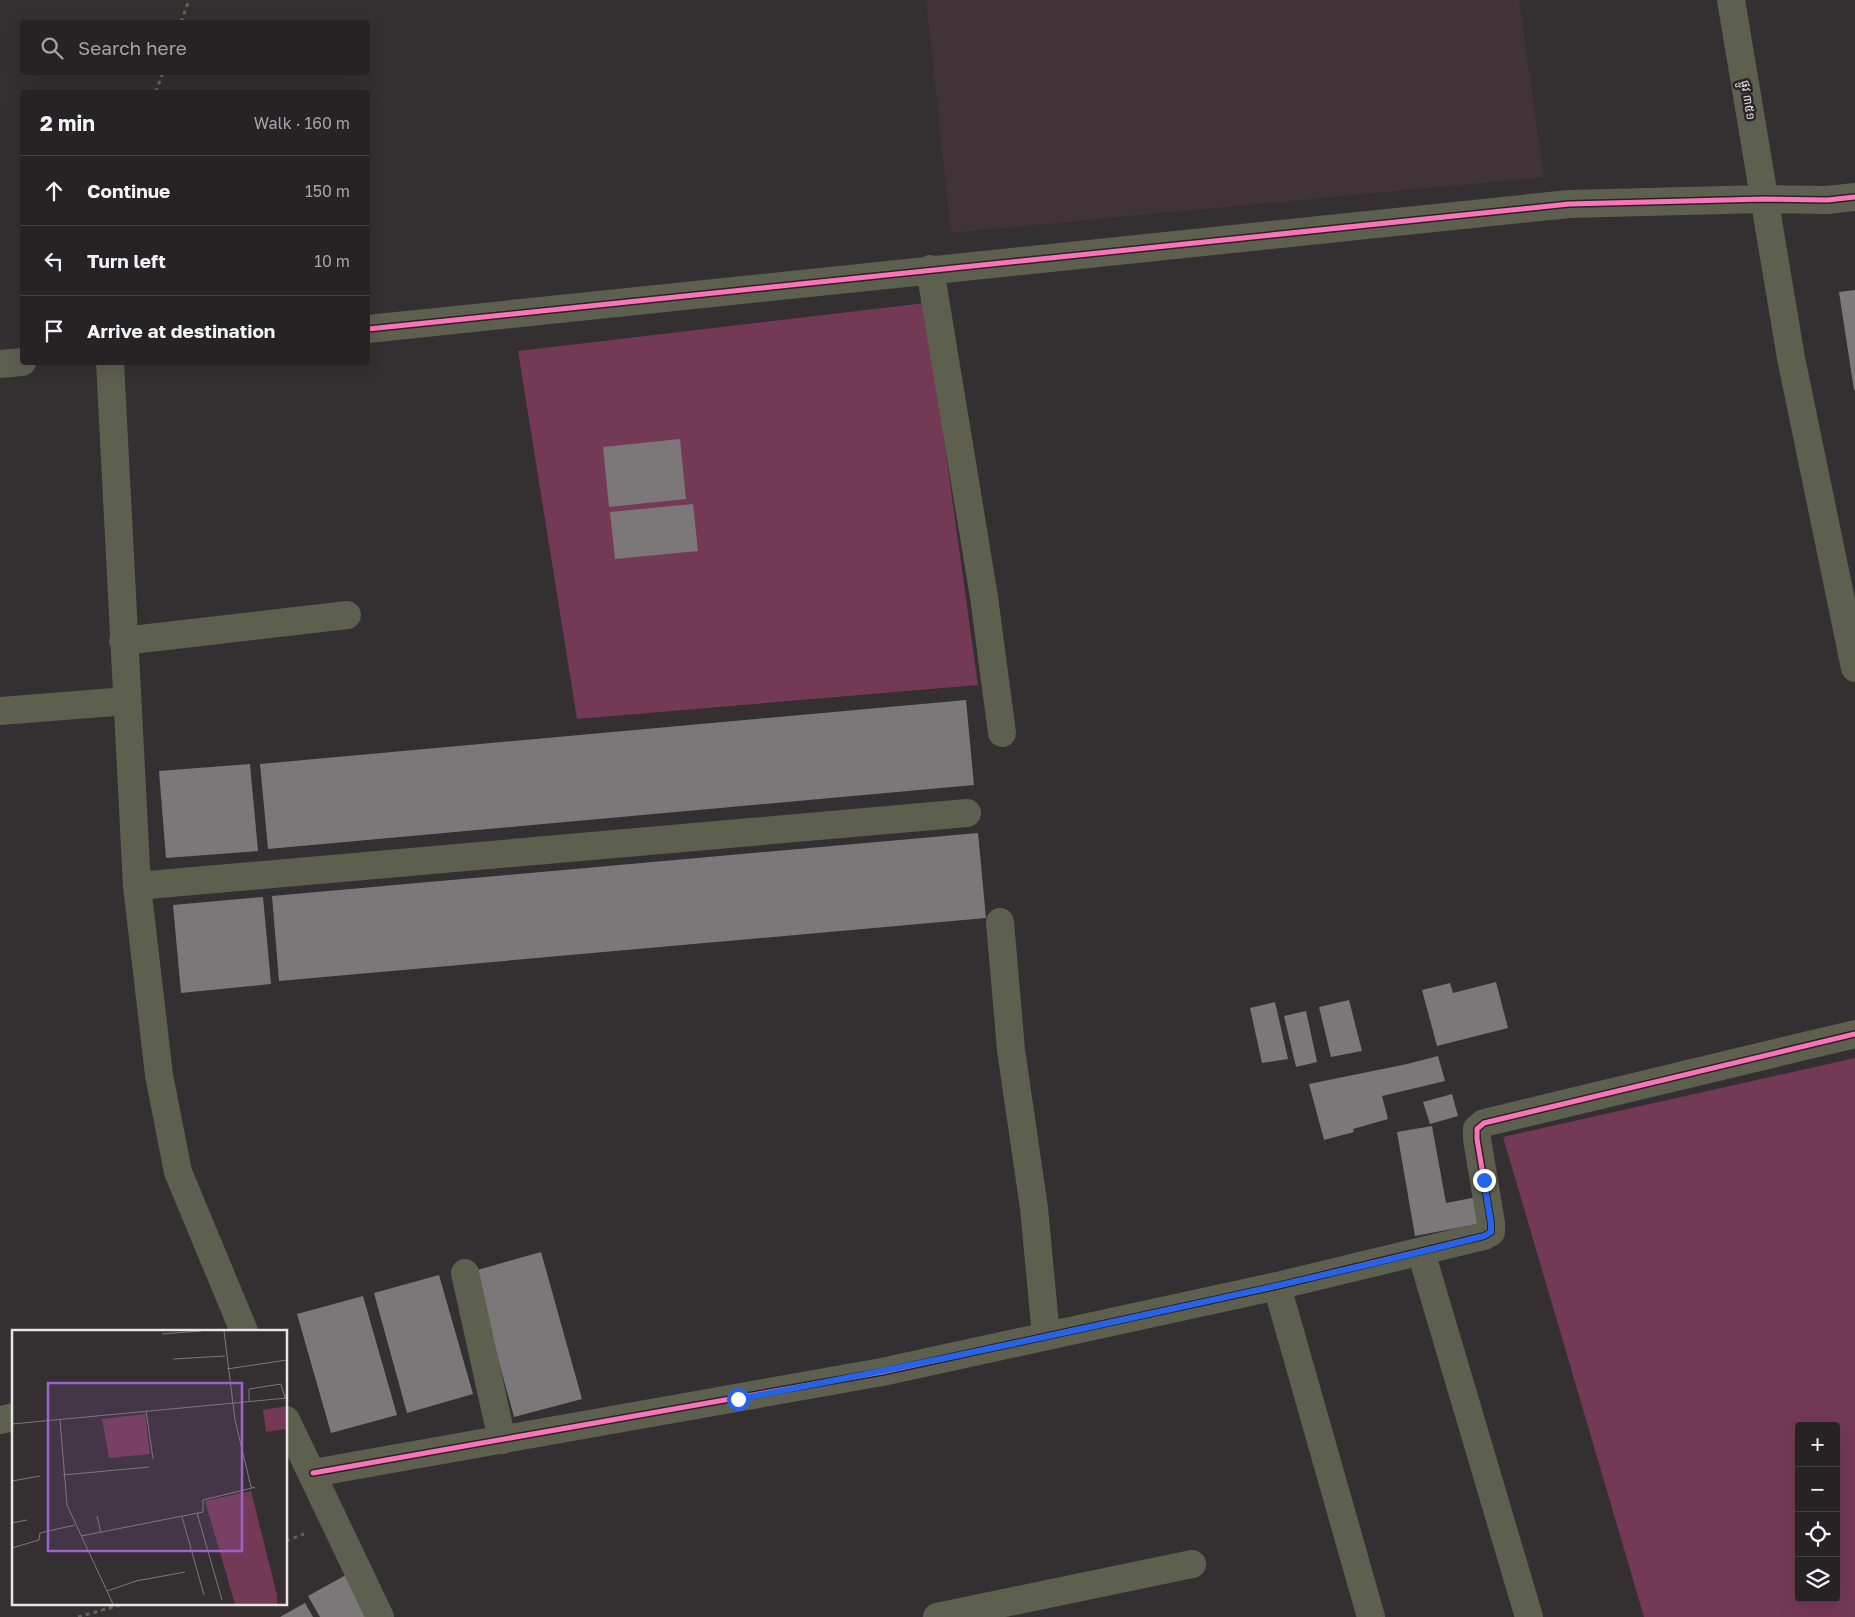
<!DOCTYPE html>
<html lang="en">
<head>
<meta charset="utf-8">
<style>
	:root { --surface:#272325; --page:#332f32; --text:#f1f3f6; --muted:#a4a4a7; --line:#434042 }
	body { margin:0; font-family:"Golos Text","Noto Sans Khmer",sans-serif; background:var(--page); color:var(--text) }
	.controls { position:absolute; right:15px; bottom:15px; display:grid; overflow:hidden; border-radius:5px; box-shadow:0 5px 20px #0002 }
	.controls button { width:45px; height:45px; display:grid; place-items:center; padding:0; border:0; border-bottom:1px solid var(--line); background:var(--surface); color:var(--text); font:25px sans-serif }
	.stop { position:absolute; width:15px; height:15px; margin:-11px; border:4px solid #2563eb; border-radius:50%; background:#fff }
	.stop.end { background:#2563eb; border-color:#fff; box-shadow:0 1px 5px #0008 }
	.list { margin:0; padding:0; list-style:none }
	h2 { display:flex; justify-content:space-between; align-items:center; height:65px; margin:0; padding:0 20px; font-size:21px }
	h2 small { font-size:16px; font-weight:400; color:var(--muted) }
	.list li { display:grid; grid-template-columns:32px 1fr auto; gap:15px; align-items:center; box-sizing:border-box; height:70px; padding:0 20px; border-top:1px solid var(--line) }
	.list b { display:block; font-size:19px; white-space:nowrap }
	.list em { font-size:16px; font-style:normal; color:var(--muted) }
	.icon { flex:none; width:28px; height:28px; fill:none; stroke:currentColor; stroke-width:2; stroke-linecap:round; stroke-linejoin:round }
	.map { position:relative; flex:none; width:1855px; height:1617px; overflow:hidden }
	.search { position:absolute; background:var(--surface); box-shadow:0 5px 20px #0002; left:20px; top:20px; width:350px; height:55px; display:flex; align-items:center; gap:12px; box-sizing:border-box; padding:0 18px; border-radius:5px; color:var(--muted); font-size:19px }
	.panel { position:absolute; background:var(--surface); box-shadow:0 5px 20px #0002; left:20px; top:90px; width:350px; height:275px; border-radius:5px }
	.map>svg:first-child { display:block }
	.built { fill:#423339 }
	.green { fill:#743954; fill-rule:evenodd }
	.building { fill:#7c787a }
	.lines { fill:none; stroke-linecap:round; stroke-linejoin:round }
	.path { stroke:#626358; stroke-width:3; stroke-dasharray:4 4; stroke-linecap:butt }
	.minor { stroke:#5d5f4f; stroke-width:28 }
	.cycleway-casing { stroke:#2c2326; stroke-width:8 }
	.cycleway { stroke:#fb73b8; stroke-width:5 }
	.route { stroke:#2563eb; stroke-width:6 }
	.labels { text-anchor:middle; stroke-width:5; stroke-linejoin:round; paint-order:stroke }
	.street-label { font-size:12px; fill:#eae4e7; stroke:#2c2326 }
	.inset-road { fill:none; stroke:#7d777a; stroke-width:1 }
	.view { fill:#9c63cb; fill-opacity:0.15; stroke:#9c63cb; stroke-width:2.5 }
	.inset-edge { fill:none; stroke:#eae4e7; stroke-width:2.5 }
</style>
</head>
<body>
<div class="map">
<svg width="1855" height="1617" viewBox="0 0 1855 1617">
	<rect width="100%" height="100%" fill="#342f31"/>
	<path class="built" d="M926,0h593l25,177 -593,56z"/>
	<path class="green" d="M925,303l53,382 -401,34 -59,-368z
		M1855,1058v559h-211l-141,-480zM1799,1426h37v172h-37z"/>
	<path class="building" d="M1855,290v100h-1l-15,-98z
		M680,439l6,60 -77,8 -6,-60z
		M693,504l5,47 -83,8 -5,-47z
		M966,700l8,85 -706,64 -8,-85z
		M250,764l8,87 -92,7 -7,-87z
		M978,833l8,85 -707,63 -7,-85z
		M263,897l8,87 -90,9 -8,-88z
		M1496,982l12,46 -71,18 -15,-56 28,-7 3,10z
		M1349,1000l13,51 -31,6 -12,-50z
		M1275,1002l13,57 -26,4 -12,-55z
		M1306,1011l11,51 -21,5 -12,-51z
		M1438,1056l7,25 -63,15 6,23 -35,10 1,3 -30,8 -15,-56 98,-20z
		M1452,1094l6,22 -28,8 -7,-22z
		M1432,1126l14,77 31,-6 6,26 -68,13 -18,-104z
		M541,1252l41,147 -68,18 -40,-146z
		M439,1275l34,119 -66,19 -33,-120z
		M363,1296l34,119 -66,18 -34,-119z
		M346,1575l23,42h-49l-12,-21z
		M305,1603l8,14h-33z"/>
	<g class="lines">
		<path class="path" d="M181,22l8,-22
			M156,92l7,-20
			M286,1541l18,-7
			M78,1617l49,-14"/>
		<path class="minor" d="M1731,0l60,358 64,310
			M930,269l54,328 18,136
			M368,329l1201,-125 195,-5 63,1 28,-3
			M110,362l27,524 22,189 19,97 66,159
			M0,364l22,-2
			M123,641l224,-26
			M0,711l127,-10
			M137,886l830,-73
			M1000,922l11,128 23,158 12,128
			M1421,1252l108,365
			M465,1273l37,167
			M1277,1286l94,331
			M0,1420l14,-3
			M286,1420l94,197
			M313,1473l569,-101 395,-86 207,-50 7,-4v-9l-14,-84v-10l7,-6 371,-89
			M937,1617l255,-53"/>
		<g class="cycleway-casing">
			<path id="cycleway" d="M368,329l1201,-125 195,-5 63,1 28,-3
				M313,1473l569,-101 395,-86 207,-50 7,-4v-9l-14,-84v-10l7,-6 371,-89"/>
		</g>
		<use href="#cycleway" class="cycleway"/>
	</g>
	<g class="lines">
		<path class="route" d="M738,1399c143,-27 286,-57 429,-89 106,-23 212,-47 317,-74l7,-4v-8l-7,-44"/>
	</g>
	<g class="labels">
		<g class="street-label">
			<text transform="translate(1748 100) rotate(81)" y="4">ផ្លូវ ៣៥១</text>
		</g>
	</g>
	<g transform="translate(12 1330)">
		<rect width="275" height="275" fill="#342f31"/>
		<path d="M275,76v23l-21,3 -3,-22zM133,84l5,40 -41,4 -7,-39zM239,161l26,104v9h-42l-30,-103z" fill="#743954"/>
		<path class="inset-road" d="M212,1l11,89 16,67 4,1M150,4l39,-3M161,29l52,-3M215,39l60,-9M237,72v-13l32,-5 4,14M134,81l7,48M48,90l7,85 46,99M0,94l275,-26M51,145l86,-8M0,151l28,-5M185,183l25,87M85,186l4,17M170,187l22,78M0,193l15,-3M69,206l122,-24v-12l49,-12M0,218l27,-8 1,-7 35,-8M95,261l29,-10 49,-9"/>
		<path class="view" d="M36,53h194v168h-194z"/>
		<rect width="275" height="275" class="inset-edge"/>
	</g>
</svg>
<div class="controls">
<button>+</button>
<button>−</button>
<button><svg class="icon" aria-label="locate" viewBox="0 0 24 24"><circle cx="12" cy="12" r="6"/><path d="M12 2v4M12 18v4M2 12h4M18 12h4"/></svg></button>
<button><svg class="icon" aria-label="layers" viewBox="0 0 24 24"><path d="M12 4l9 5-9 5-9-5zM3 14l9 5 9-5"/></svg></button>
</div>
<div class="stop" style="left:738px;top:1399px"></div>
<div class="stop end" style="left:1484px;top:1180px"></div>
<div class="search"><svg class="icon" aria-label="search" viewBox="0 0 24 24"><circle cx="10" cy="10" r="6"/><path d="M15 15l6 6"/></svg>Search here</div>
<section class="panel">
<h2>2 min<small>Walk · 160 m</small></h2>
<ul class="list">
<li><svg class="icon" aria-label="ahead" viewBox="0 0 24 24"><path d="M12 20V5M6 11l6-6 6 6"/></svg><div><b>Continue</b></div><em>150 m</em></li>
<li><svg class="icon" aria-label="left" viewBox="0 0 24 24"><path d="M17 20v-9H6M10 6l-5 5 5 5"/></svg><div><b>Turn left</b></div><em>10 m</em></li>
<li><svg class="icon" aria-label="arrive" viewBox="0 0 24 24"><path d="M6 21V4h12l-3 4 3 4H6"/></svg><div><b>Arrive at destination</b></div></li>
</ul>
</section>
</div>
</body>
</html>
